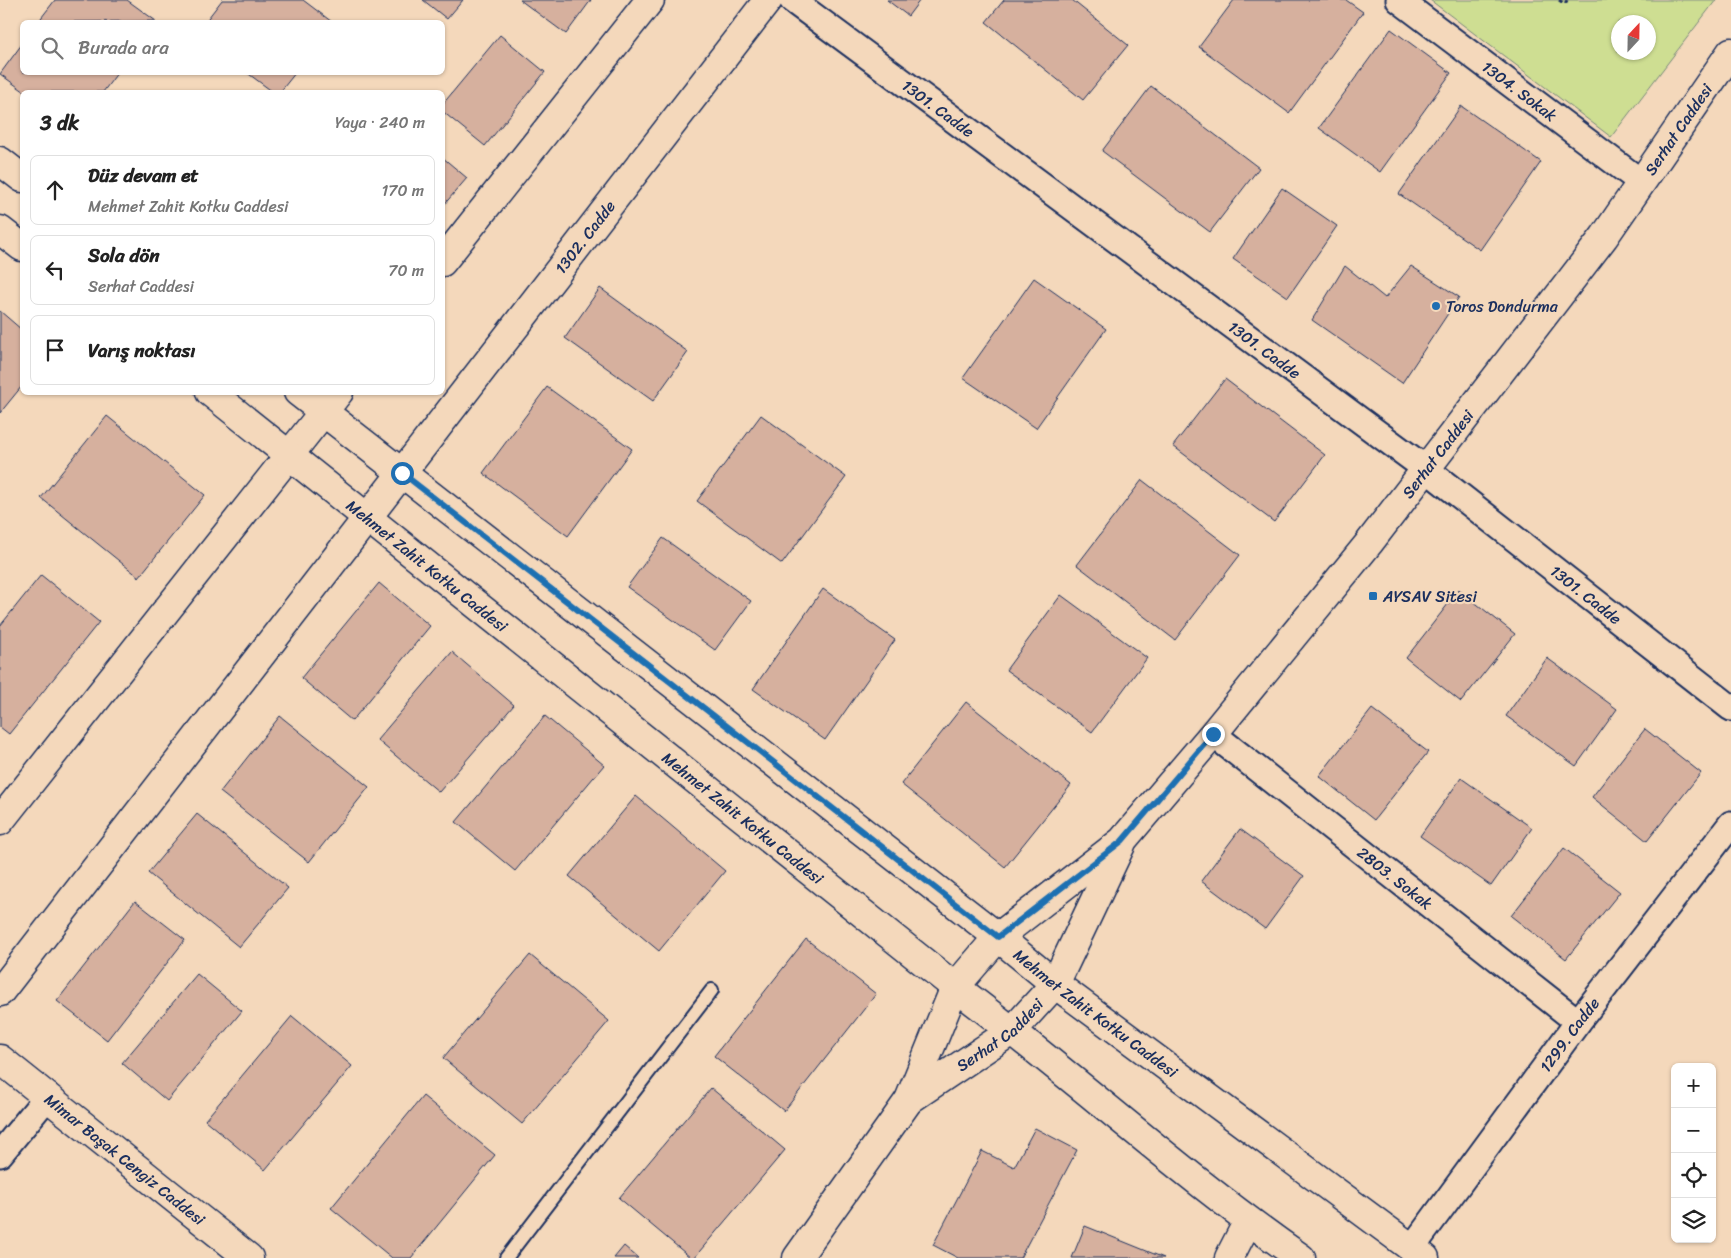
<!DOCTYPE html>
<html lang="tr">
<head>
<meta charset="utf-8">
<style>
	:root { --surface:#fff; --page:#f6f6f6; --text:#222; --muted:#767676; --line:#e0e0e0 }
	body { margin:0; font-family:Sriracha,sans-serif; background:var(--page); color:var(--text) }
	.controls { position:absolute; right:15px; bottom:15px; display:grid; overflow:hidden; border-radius:8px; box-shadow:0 1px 4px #0004 }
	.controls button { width:45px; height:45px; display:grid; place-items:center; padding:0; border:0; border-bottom:1px solid var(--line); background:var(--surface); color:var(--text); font:25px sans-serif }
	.compass { position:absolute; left:1611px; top:15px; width:45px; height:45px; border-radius:50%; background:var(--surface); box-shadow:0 1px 4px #0004; rotate:22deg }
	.stop { position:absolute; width:15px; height:15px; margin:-11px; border:4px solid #1f6fb2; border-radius:50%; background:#fff }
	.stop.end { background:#1f6fb2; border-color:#fff; box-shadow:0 1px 5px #0008 }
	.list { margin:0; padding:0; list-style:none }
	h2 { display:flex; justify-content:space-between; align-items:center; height:65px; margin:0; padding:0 20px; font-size:21px }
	h2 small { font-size:16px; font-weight:400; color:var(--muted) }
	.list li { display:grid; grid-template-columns:32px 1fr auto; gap:15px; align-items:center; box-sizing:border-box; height:70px; margin:0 10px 10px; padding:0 10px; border:1px solid var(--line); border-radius:8px }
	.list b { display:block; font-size:19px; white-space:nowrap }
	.list p { margin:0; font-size:16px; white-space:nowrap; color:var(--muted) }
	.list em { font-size:16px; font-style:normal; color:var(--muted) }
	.icon { flex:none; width:28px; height:28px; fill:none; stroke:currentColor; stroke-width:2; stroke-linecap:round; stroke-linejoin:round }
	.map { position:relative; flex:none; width:1731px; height:1258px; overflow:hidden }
	.search { position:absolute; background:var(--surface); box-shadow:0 1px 4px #0004; left:20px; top:20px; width:425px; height:55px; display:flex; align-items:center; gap:12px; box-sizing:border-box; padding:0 18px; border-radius:8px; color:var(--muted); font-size:19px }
	.panel { position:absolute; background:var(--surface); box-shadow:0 1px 4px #0004; left:20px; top:90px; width:425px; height:305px; border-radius:8px }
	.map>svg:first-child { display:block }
	.green { fill:#cede92; stroke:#748678; fill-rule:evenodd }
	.building { fill:#d6b09e; stroke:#1b2f5e }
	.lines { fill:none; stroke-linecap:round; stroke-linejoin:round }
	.service-casing { stroke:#1b2f5e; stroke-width:16 }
	.minor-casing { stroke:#1b2f5e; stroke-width:29 }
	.tertiary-casing { stroke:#1b2f5e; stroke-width:31 }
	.secondary-casing { stroke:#1b2f5e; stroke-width:31 }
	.path { stroke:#1b2f5e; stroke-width:3; stroke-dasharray:4 4; stroke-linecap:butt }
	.service { stroke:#f4d8bb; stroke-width:12 }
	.minor { stroke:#f4d8bb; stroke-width:25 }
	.tertiary { stroke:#f4d8bb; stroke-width:28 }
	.secondary { stroke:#f4d8bb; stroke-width:28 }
	.route { stroke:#1f6fb2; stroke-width:6 }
	.poi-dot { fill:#1f6fb2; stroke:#f4d8bb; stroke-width:2 }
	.labels { text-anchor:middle; stroke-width:4.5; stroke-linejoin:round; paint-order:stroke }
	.street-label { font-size:16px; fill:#1b2f5e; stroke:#f4d8bb }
	.poi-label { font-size:16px; fill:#1b2f5e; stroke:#f4d8bb; text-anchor:start }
</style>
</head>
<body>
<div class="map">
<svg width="1731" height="1258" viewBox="0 0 1731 1258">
	<rect width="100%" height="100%" fill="#f4d8bb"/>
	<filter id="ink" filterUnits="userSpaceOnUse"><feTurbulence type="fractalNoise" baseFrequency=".02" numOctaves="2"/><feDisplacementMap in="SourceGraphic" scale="10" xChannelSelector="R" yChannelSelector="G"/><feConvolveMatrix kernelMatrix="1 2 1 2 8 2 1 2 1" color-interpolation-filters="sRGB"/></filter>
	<g filter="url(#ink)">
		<path class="green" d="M1430,0h286l-105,137zM1618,22h30v30h-30z"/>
		<path class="building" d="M55,0h72l29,21 -118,1z
			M222,0h81l29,22h-127z
			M423,0h40l-16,19z
			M520,0h71l-25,34z
			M887,0h33l-12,16z
			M1004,0h68l56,45 -45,55 -97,-78z
			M1234,0h112l17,12 -74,101 -90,-66z
			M1391,29l60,44 -71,99 -61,-44z
			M500,35l45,37 -60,74 -43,-35v-6z
			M22,44v28h96l-15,20h-78l-25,-18z
			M246,72h50l-16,20h-7z
			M1151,86l108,82 -49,64 -108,-81z
			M1461,106l80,56 -61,88 -81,-56z
			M442,157l25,21 -25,29z
			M1282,188l55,38 -49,71 -55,-38z
			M1345,266l40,32 26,-32 48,31 -57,86 -90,-63z
			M1034,278l72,51 -70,99 -73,-50z
			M600,288l88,64 -35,49 -88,-63z
			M0,311l22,19v56l-22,27z
			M1225,379l100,76 -51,67 -101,-76z
			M547,387l85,62 -64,87 -85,-63z
			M761,415l85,62 -64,87 -85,-63z
			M107,416l98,79 -66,82 -98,-79z
			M1142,480l98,75 -65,85 -98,-75z
			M663,538l88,63 -36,49 -88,-63z
			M41,575l58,47 -90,112 -9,-7v-101z
			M379,583l51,43 -78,95 -51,-43z
			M823,589l72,51 -70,100 -72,-51z
			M1459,590l56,44 -54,68 -55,-44z
			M1061,595l86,63 -55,74 -86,-62z
			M452,652l62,53 -75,87 -62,-52z
			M1547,658l70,51 -41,57 -70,-50z
			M966,702l105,83 -66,82 -104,-83z
			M1372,709l56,43 -54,68 -55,-44z
			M280,716l89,71 -60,75 -89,-70z
			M545,716l59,49 -89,106 -59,-49z
			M1645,729l56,44 -54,68 -55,-44z
			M1461,778l71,50 -41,58 -71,-50z
			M636,796l89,75 -66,80 -90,-75z
			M197,814l91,74 -49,59 -91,-74z
			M1240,829l64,47 -39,53 -64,-48z
			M1564,848l56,44 -54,67 -55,-43z
			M135,901l50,39 -78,100 -50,-39z
			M806,939l70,55 -92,117 -70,-55z
			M530,955l79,66 -87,103 -79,-66z
			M197,974l45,37 -75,90 -45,-38z
			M292,1016l60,50 -87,104 -60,-50z
			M711,1088l74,62 -91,108h-3l-72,-60z
			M423,1096l72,59 -84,103h-19l-61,-50z
			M1035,1128l42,22 -57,108h-62l-25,-13 49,-94 32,16z
			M1085,1226l79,32h-92z
			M624,1246l14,12h-24z"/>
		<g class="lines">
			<g class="service-casing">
				<path id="service" d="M506,1258l206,-268"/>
			</g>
			<g class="minor-casing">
				<g id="minor">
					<path id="s1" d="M792,0l634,469 305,239"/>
					<path id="s2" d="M1399,0l242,182"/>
					<path id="s3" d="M1213,734l365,288"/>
					<path d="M0,1154l47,-57"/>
					<path id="s4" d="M1412,1248l166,-226 153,-198"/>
				</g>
			</g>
			<g class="tertiary-casing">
				<g id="tertiary">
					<path d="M442,262l208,-262"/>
					<path d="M0,821l339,-429"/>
					<path id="s5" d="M0,992l768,-992"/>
					<path id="s6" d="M0,1059l249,199"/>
					<path d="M1229,1258l19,-37"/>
				</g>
			</g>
			<g class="secondary-casing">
				<g id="secondary">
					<path d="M0,161l22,17"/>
					<path d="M0,230l22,17"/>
					<path id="s7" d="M210,392l745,595c118,88 226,188 346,271"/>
					<path id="s8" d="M298,392l700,545 57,47 370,274"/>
					<path id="s9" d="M909,1100l104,-70 42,-46 66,-139"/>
					<path id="s10" d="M797,1258l112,-158 46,-113 43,-50 124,-96 91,-107 156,-191 235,-306 127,-185"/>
				</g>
			</g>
			<path class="path" d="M1559,0l6,4 2,-4"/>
			<use href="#service" class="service"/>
			<use href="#minor" class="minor"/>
			<use href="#tertiary" class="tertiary"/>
			<use href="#secondary" class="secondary"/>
		</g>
	</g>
	<g class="lines" filter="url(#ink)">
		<path class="route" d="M402,473l596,464 124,-96 91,-107"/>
	</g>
	<g class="poi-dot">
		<circle cx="1436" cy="306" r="5"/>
		<rect x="1368" y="591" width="10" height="10" rx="2.5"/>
	</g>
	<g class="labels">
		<g class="street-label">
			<text dy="6" stroke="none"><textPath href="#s2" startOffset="151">1304. Sokak</textPath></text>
			<text dy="6" stroke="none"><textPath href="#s1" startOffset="182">1301. Cadde</textPath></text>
			<text dy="6" stroke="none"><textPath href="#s10" startOffset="1442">Serhat Caddesi</textPath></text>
			<text dy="6" stroke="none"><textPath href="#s5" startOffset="955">1302. Cadde</textPath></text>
			<text dy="6" stroke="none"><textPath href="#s1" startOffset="588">1301. Cadde</textPath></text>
			<text dy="6" stroke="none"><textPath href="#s10" startOffset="1038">Serhat Caddesi</textPath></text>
			<text dy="6" stroke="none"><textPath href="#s7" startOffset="278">Mehmet Zahit Kotku Caddesi</textPath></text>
			<text dy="6" stroke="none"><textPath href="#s1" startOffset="992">1301. Cadde</textPath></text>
			<text dy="6" stroke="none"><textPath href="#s7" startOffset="682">Mehmet Zahit Kotku Caddesi</textPath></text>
			<text dy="6" stroke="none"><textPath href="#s3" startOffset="232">2803. Sokak</textPath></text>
			<text dy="6" stroke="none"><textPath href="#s8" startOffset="1011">Mehmet Zahit Kotku Caddesi</textPath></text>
			<text dy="6" stroke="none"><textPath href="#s9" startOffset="112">Serhat Caddesi</textPath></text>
			<text dy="6" stroke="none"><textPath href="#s4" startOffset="265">1299. Cadde</textPath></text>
			<text dy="6" stroke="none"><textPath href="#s6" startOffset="160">Mimar Başak Cengiz Caddesi</textPath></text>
		</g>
		<g class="poi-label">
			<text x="1446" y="312">Toros Dondurma</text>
			<text x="1383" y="602">AYSAV Sitesi</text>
		</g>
	</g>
</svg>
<div class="controls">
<button>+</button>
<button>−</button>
<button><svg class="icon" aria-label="locate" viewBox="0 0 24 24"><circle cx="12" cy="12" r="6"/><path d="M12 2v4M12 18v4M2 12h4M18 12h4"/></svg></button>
<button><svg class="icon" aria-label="layers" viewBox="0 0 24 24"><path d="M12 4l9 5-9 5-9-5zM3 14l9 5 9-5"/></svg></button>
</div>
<svg class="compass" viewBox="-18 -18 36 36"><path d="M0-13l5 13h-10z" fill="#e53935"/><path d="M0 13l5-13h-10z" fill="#767676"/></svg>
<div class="stop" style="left:402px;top:473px"></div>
<div class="stop end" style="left:1213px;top:734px"></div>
<div class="search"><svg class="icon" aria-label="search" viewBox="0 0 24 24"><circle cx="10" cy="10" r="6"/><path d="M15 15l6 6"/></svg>Burada ara</div>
<section class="panel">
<h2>3 dk<small>Yaya · 240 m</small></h2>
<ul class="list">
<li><svg class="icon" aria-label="ahead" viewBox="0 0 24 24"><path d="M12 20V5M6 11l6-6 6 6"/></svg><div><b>Düz devam et</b><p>Mehmet Zahit Kotku Caddesi</p></div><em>170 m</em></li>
<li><svg class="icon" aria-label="left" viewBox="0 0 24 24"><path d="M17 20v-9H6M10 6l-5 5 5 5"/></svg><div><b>Sola dön</b><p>Serhat Caddesi</p></div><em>70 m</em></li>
<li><svg class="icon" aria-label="arrive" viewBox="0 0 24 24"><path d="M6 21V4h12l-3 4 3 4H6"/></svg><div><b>Varış noktası</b></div></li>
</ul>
</section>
</div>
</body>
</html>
